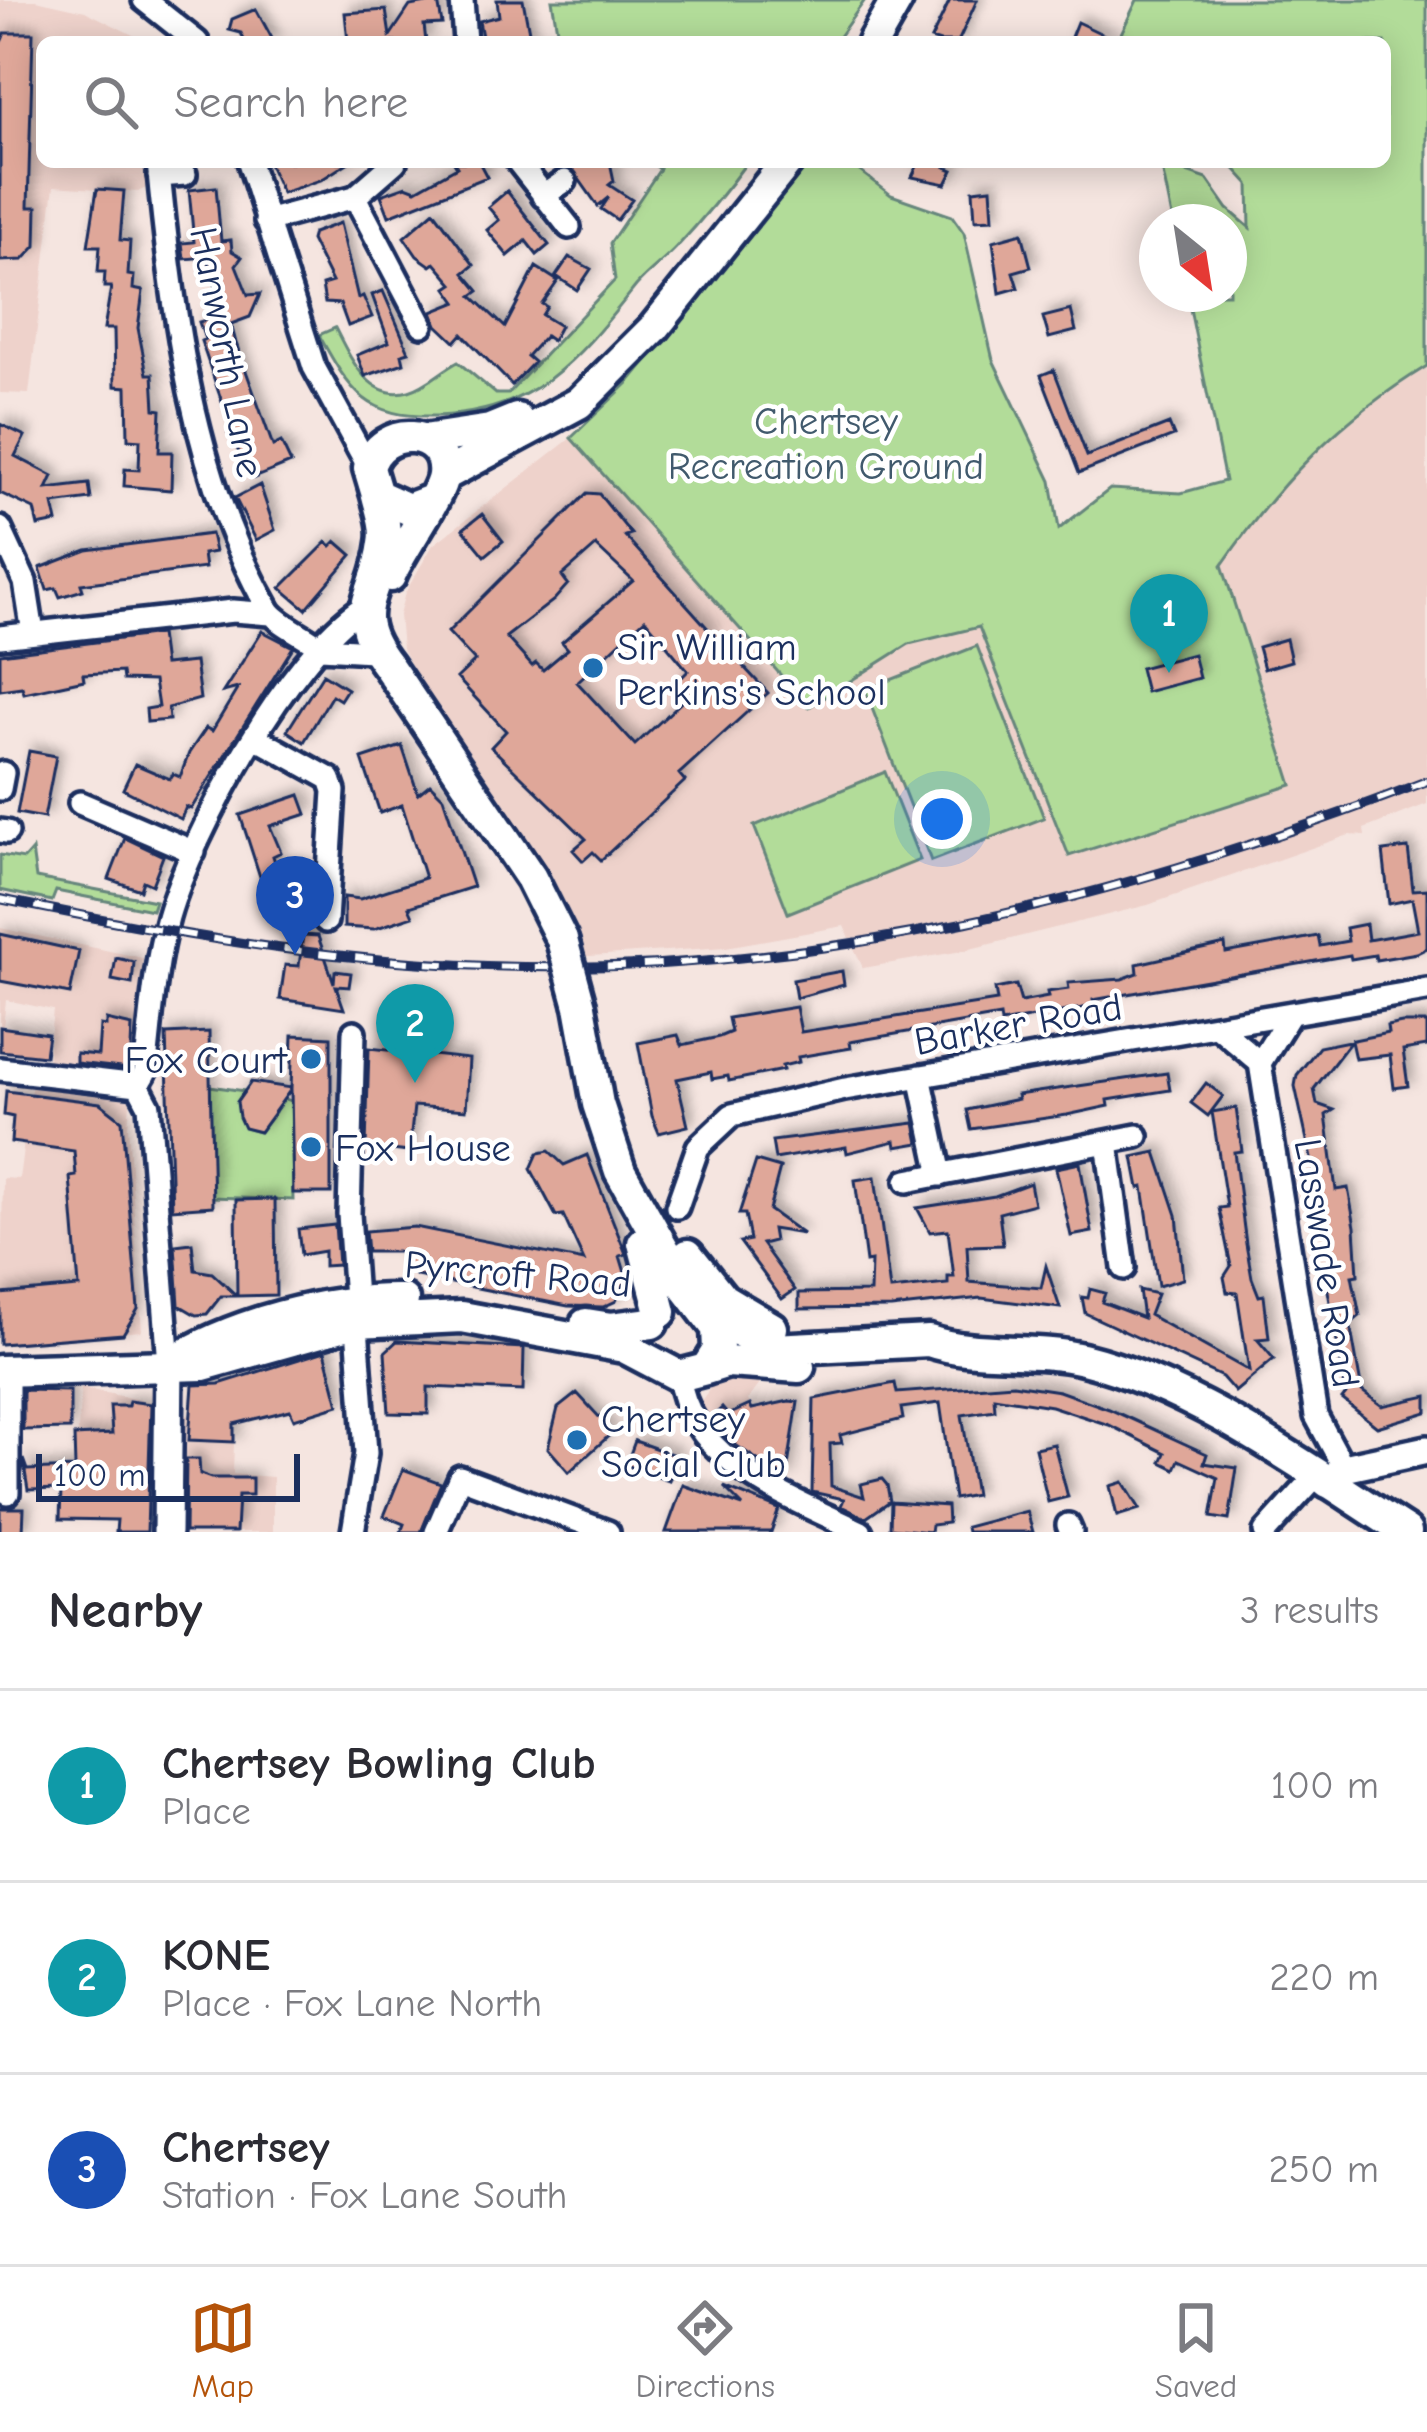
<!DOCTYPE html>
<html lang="en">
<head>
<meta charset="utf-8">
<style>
	:root { --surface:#fff; --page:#f7f7f7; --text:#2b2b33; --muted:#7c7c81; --line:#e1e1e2; --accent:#b45309 }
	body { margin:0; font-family:"Comic Neue",sans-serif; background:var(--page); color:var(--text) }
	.compass { position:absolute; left:1139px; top:204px; width:108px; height:108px; border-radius:50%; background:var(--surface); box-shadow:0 6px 30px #0003; rotate:150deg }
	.scale { position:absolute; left:36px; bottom:30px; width:264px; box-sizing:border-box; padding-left:12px; border:6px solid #1b2f5e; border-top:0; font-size:33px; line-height:42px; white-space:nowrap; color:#1b2f5e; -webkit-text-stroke:9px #fff; paint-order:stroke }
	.you { position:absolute; left:942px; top:819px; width:42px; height:42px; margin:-30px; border:9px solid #fff; border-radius:50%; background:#1a73e8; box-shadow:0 0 0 18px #1a73e833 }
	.badge { display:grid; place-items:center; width:78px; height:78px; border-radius:50%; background:var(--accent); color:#fff; font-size:39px; font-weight:700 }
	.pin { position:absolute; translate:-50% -99px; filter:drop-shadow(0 3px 6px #0008) }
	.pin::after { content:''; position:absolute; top:63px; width:42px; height:36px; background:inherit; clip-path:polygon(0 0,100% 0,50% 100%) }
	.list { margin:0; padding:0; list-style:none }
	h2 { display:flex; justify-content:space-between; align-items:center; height:156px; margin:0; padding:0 48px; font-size:51px }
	h2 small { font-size:39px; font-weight:400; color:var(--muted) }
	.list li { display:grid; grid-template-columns:78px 1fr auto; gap:36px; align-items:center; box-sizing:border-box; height:192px; padding:0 48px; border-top:3px solid var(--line) }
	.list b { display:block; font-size:45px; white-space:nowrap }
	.list p { margin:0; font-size:39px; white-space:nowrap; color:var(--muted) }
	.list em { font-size:39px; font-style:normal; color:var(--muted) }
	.icon { flex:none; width:66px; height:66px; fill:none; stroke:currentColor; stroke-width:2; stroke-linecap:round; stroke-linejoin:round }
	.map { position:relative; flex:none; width:1427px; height:1532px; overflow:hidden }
	.search { position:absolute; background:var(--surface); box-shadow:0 6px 30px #0003; left:36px; right:36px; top:36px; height:132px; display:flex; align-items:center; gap:30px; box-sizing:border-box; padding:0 42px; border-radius:18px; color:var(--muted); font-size:45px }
	.sheet { height:732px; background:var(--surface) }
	nav { display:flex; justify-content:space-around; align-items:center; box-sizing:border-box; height:168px; border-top:3px solid var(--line); background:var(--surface); font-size:33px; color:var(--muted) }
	nav a { display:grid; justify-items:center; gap:6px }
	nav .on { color:var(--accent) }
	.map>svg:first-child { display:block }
	.built { fill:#eed2cb }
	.green { fill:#b2dc99; stroke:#66867c; stroke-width:3 }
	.building { fill:#dfa799; stroke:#1b2f5e; stroke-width:3; fill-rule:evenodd; filter:url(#shadow) }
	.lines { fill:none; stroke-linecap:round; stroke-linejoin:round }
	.street-casing { stroke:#1b2f5e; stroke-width:30 }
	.secondary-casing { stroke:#1b2f5e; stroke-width:36 }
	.primary-casing { stroke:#1b2f5e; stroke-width:39 }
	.street { stroke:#fff; stroke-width:21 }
	.secondary { stroke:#fff; stroke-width:27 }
	.primary { stroke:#fff; stroke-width:30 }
	.rail-casing { stroke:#1b2f5e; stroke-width:10 }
	.rail { stroke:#fff; stroke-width:6; stroke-dasharray:18; stroke-linecap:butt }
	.primary-bridge-casing { stroke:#1b2f5e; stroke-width:39; stroke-linecap:butt }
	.primary-bridge { stroke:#fff; stroke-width:30 }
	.poi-dot { fill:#1f6fb2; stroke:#fff; stroke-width:4.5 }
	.labels { text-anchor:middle; stroke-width:9; stroke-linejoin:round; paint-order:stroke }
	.street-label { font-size:39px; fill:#1b2f5e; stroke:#fff }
	.park-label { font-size:39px; fill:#415a6d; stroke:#fff }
	.poi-label { font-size:39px; fill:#1b2f5e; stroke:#fff; text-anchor:start }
</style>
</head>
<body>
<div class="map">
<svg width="1427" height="1532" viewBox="0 0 1427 1532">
	<defs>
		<filter id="shadow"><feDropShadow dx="6" dy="-6" stdDeviation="6" flood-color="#0004"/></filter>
	</defs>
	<rect width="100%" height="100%" fill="#f5e5e0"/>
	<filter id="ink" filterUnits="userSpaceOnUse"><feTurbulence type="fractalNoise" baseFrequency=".00833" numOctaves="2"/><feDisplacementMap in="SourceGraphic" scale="24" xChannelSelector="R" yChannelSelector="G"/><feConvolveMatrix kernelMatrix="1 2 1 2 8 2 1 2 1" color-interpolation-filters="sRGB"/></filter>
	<g filter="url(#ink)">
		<path class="built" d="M0,0h36l49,11 62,31h-105v120h106v25l-10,5 -84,-6 -25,208 -29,-1z
			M1427,366v438l-63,25 1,7 -16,-1 -201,70 -186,46 -99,17 -19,-42 -118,21 -151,10 -173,-308 -3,-34 6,-22 28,-48 138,-107 237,268 101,-62 70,-17 91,229 221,-71 -69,-220 52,-75 109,-98z
			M0,928l143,30 -15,168 14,205 -142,13 3,-166 16,1 12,-90 16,-25 6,-54 -47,-10 -6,55z
			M763,1380l-15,20 18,48h25l-7,40 -63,-46 -27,-32 21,-28z
			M81,1388l90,18 20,11 -1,23 44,2 -1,32 40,3v55h-99l3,-63 -102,-1z"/>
		<path class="green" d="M552,0h313l-30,42h-276z
			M1137,0h290v366c-87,53 -147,115 -205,199l70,220 -223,71 -90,-229 -70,17 -100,63 -238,-269 58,-56 181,-220h38l43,33 61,21 12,17 29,127 58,121 8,48 51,-40 71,4 44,-12 -38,-187h42v-72h-56l-12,-59 46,16 21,30 22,19 -1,-44 -20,-22h156v-120h-268z
			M650,162h97c-22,30 -45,58 -71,86 -12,13 -28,24 -40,38 -57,71 -99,127 -199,130 -71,2 -86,-23 -118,-81l16,-7c15,29 34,74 74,63 18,-5 33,-21 49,-29l38,32h12l107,-114 -5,-37 50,-74z
			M977,646l67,172 -113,43 -66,-171z
			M885,772l35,88 -132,53 -34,-87z
			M32,850l4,28 119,23 -3,9 -96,-19 -4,10 -52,-11v-35l24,4z
			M210,1086l34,5 -7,11 8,26 14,4 16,-20 -2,-17 18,6 2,99 -81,-3z"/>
		<path class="building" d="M497,0h26l8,42h-48l-4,-21 20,-5z
			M950,0h27l-19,42h-18l-9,-3z
			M438,1l4,23 -18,1 2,17h-78l-3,-29 41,-3 4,26 20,-30z
			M256,9l18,33h-29l-4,-9 -12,-3 3,-11z
			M1077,22l42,20h-50z
			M5,33h28l-5,174h9l-1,39 -13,14 -23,1v-216z
			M268,162h81l-28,18 -39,13z
			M454,162h25l8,15 -98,39 -8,-21 25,-9 10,4 41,-23z
			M567,162h43l4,19 -5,4 23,15 -15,20 -16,-11 8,-12 -11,9z
			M919,162h29l-2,5 7,3 -7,14 -34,-7z
			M216,187l5,54 10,-1 1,11 10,6 -6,8 12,30 12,-1 -10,23 -19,7 5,19 37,103 8,-4 10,21 -37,15 -26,-45 4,-2 -31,-90 4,-2 -6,-17 24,-7 -15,-58 -24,2 -2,-16 12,-1 -5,-52z
			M991,188l2,31 -18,1 -2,-30z
			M97,189l27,2 -4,49 10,1 -2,34 6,1 -1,13 10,2 -5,37 9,46h6l2,35 6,1 -2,42h13l-1,38 -47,-4 1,-17 14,1 1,-30 -12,-1 -1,-52 -12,-1 -1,-57h-10l7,-42h-7l1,-15h-7l2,-26h-12z
			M507,191l42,54 -12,10 -11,-14 -18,15 -21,-26 12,-10 -11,-13z
			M434,211l40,54 -10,8 15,18 -7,5 33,31 31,-60 22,14 -16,23 5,3 -5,8 18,11 -8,15 -7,-5 -18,20 7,6 -22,23 -50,-51 -7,8 -18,-17 -5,-13 25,-10 -10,-14 6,-4 -18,-21 -4,3 -14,-10 -13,-19z
			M340,223l18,75 5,-2 9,21 -24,9 -8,-22 -15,-1 -3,-18 10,-3 -21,-42 2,-7z
			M1022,233l9,34 -18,5 5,16 -18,5 -7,-52z
			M569,257l22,12 -14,21 -21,-14z
			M383,291l26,61 -7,2 2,9 -39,13 -8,-21 32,-13 -17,-47z
			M1071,310l5,21 -27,7 -6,-21z
			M1054,370l33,86 82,-32 5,12 -95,37 -38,-98z
			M0,424l25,12 -10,20 38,20 -6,13 42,-5 2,15 -38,5 4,18 -19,4 -4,-17 -34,-16z
			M260,485l15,45 -19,10 -21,-42z
			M587,493l12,1 32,40 -6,2 87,97 -15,14 31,3 40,43 -89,81 6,7 -84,79 -8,-8 -10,9 -10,-11 13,-11 -95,-92 15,-16 -49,-53 18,-17 -27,-29zM596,546l37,35 -71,61 6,7 -25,21 -7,-7 -4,3 -26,-29 48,-37 14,-16 -6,-8zM645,619l43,52 -11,11 12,13 -54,50 -58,-63z
			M482,514l21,27 -18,15 -22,-27z
			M211,534l4,18 -12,2 2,14 -124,16 2,6 -23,7 -4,-9 -9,2 -7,-22 47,-18z
			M336,541l16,14 -46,54 -25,-21 46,-46 4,4z
			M262,631l31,16 -102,162 -5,-2 -5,12 -58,-30 12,-25 35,15 3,-5 7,3 9,-24 17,-25 6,3 26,-43 -15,4z
			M160,634l4,31 31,-3 5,37 -32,9 1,12 -22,2 -1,-13 12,-2 -4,-26 -31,-1 -1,-8 -39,2 1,6 -60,13 -2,-6 -22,3v-36z
			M1286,639l5,22 -27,8 -6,-22z
			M1193,654l6,24 -53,14 -6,-24z
			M323,674l24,15 -7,11 -8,-5 -28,47 -17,-11z
			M402,746l16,48 12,-10 13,13 30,90 -64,20 4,9 -39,13 -30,-2v-30l16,2 65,-21 -23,-73 -22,8 -18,-54z
			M29,751l27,5 -12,62 -27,-5z
			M300,795l7,19 -37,12 11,26 -8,4 8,24 22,12 6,18 -34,13 -35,-108z
			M125,838l38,18 -11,29 -9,-4 -3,9 -31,-11z
			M1408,848l5,42 14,-1v59l-10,5 -41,7 -1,-5 -24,4 -1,-4 -257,45 1,6 -93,17 -1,-7 -150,26 1,6 -53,9 1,5 -17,4 1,4 -54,11 -1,-5 -16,3 -1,-7 -34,7 11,47 -29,7 -7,-17 -14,-73 40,-8 4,10 37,-8 12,-5 -3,-14 68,-11 5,25 196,-31 -2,-12 21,-4 5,17 27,-5 -1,-5 22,-3 -1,-6 54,-4 16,-6 -1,-9 88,-20 1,9 92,-17 2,10 28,-5 -2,-13 20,-4 2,16 50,-9 -6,-32 -23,5 -6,-53z
			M0,934l79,17 -9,43 -70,-13z
			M303,935l15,1 16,47 1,-12 16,2 -2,14 -13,-1 8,23 -64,-10 5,-34 14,1z
			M116,958l18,4 -2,22 -20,-4z
			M842,971l2,14 -48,13 -3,-18z
			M106,1020l26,6 -2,43 -54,-6v-10l22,2 2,-30 6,1z
			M1402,1023h25v23l-24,4 5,36 -14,2 -4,-33 -35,4 -4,-18 -37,48 3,15 17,6 -8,5 10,75 12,-2 7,39 3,48 -6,1 8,40 -10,8 12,67 20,15 45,-10v16l-50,15 -35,-28 4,-5 -19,-109h5l-3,-45 -34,-154 2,-11 22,-28 69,-14 -1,-7z
			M0,1027l48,7 -3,22 -45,-5z
			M209,1032l4,174 -41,3 -6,-175z
			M293,1035l38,2v156h-38l-2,-104 -31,43 -16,-4 -5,-11 -2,-15 14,-20 40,6z
			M369,1048l100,11 -3,51 -52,-4 -5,46 -43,-5z
			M1167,1073l3,17 -62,10 1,6 -42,9 -96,14 -4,-19 51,-11 -1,-4z
			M1206,1083l17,13 -15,20 -17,-13z
			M6,1091l94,12 22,17 16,189 -15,25 -123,10v-50l79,-7 -9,-110 6,-1 -2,-25 -63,-9 2,-25 -9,-2z
			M1236,1108l6,43 -8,1 12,92 6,34 7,18 5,-1 5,43 -12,1 17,20 -39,33 -13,-15 -137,-64 -3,-16 6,1 2,-9 15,4 -3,9 41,16 -4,-28 18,4 -8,21 100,56 -12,-78 -10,-1 -3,-15 7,-11 -12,-58 8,-1 -15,-95z
			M915,1123l4,20 -23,4 -1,-6 -48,12 -1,-6 -71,12 -3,-18z
			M549,1151l15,14 23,-10 39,99 -6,2 7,23 -11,22 -13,6 -35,-1 -151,-30 -16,-13 -1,-11h-33l-2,-21 50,-4 169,34 -21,-46 -7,1 -25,-47 7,-16z
			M1156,1152l21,63 6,64 -25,7 -15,-99 -4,1 -6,-31z
			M756,1161l24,7 -11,42 34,24 -31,-5 2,12 -12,3 33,46 -13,9 -42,-57 10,-2 -5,-26h-6z
			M1080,1163l12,69 -21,4 -15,-68z
			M875,1177l15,113 58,-6v-7h6l-6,-47 -18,2 -13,-24 78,-12 35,-13 4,21 -35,9 4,32 -36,1 2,36 72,6 5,-22 14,42 -79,-10 -90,10 -92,1v-16l71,-1 1,-31 -5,1 -11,-82z
			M275,1199l1,96 -39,1 -1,-96z
			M335,1225l3,40 -14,1v-15l-23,4 -3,-26z
			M192,1243l3,27 17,3 25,23h-16l-14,18 -11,1 -17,-10 -4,-60z
			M397,1341l127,7 -1,43 -95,-4v27l-39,-1 -4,-61z
			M325,1351l14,54 -45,14 -4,-9 -56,14v18l-45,-2 4,-55 26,-1z
			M895,1383l2,10 116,-9 46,7 50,18 98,45 -3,9 33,5 -8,52 -18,-3 7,-39 -39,-18 -4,9 -14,-7 4,-9 -56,-28 -58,-19 -57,-9 1,13 -33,5 13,80 -21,4 -14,-96 -39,5 2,11 -63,16 2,8 -12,1 1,42 33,11 -3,-13 21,-5 5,6 3,16 -24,17 -25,-12 3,-7 -32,-7 2,-93z
			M23,1390l47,1v38l-47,1z
			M577,1393l36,39 -44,40 -21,-24 10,-40z
			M129,1401l22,3 -4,128h-31l1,-12 -57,-1 1,-30 -33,1 -5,-31 4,11 48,-2 -1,-32 38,-2 -2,-28h18z
			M789,1401l9,1 -12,77 -52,-35 -23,-26 11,-10 6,7 22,-10 2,4z
			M635,1441l42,15 -8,25 -43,-16z
			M1054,1444l14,53 -20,5 -13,-54z
			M186,1459h13l1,15 11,4h41v17h-14l-2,37h-51z
			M403,1469l38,14 -20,49h-20l3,-8 -20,-8z
			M1123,1482l17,27 -23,7 -7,-30z
			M683,1485l60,21 -19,-19 55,22 -8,23h-105z
			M891,1502l56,4 1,17 -17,2 -1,7 -40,-4z
			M0,1508h24l-1,24h-23z
			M1027,1511l6,21h-66l-1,-5z"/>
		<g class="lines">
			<g class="street-casing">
				<path id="street" d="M144,0l53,42
					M462,0l3,42
					M158,162c14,150 35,316 111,448 9,14 38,26 52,38
					M249,162l65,205 55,101
					M518,162l51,65
					M159,176l26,-2
					M543,196l22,-15
					M355,197l67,128
					M266,221l89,-24 40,-35
					M0,528l25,54 8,51
					M0,637l233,-26 38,3
					M321,648l51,3
					M256,738l74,41 4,12 -8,130
					M0,789l3,-16
					M80,803l114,49
					M0,831l7,1
					M1291,1013l-31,50 56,353 28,52
					M1217,1026l43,37
					M0,1069l138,16
					M920,1076l21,99
					M138,1085l7,-12c6,-52 9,-105 23,-156 25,-86 121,-262 195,-310
					M138,1085l11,21 20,258
					M1107,1142l17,126
					M907,1181l230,-45
					M677,1207l21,-60 34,-32 113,-26 582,-99
					M679,1376c12,88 112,121 182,156
					M8,1493v-122
					M1068,1525l3,7
					M353,1532l13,-79 -17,-239 5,-182
					M436,1532l24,-55 148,55
					M1265,1532l51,-56"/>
			</g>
			<g class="secondary-casing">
				<path id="secondary" d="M1327,1483l17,-15 83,-18
					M167,1532l2,-168"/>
			</g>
			<g class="primary-casing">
				<path id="primary" d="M873,42l24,-42
					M424,440l66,-10 27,-11
					M443,476l136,-73 75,-75 133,-166
					M377,495c4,16 10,32 7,48 -7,57 -39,67 4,123l143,212 31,62
					M390,576c10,-26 51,-80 53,-101 5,-48 -63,-51 -74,-7l8,27 31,14 21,-8
					M643,1243l18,69
					M688,1255l35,44 49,29
					M711,1318l63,31 155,-8c45,16 103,6 154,18 113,28 226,111 323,173
					M586,1324l25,4 41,-5
					M169,1364c64,-41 158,-65 234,-64
					M706,1369l22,-7 71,5
					M0,1371l203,-6 153,-43 106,-5 162,30 55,29 27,-7 12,-19 -1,-22 -33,-43 -64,-114 -22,-67 -18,-98"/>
			</g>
			<use href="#street" class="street"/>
			<use href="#secondary" class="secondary"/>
			<use href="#primary" class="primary"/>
			<g class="rail-casing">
				<path id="rail" d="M0,899c161,33 322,62 487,67 330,12 634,-67 940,-185"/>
			</g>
			<use href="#rail" class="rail"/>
			<g class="primary-bridge-casing">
				<path id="primary-bridge" d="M562,940l18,66"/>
			</g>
			<use href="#primary-bridge" class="primary-bridge"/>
		</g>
	</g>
	<g class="poi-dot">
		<circle cx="593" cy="668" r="12"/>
		<circle cx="311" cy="1059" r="12"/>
		<circle cx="311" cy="1147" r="12"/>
		<circle cx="577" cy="1440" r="12"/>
	</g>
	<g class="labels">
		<g class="street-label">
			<text transform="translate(228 352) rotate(79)" y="14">Hanworth Lane</text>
			<text transform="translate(1018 1023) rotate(-10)" y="14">Barker Road</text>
			<text transform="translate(1328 1263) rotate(81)" y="14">Lasswade Road</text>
			<text transform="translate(518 1273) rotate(5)" y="14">Pyrcroft Road</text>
		</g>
		<g class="park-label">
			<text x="826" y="434">Chertsey<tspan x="826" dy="45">Recreation Ground</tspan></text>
		</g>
		<g class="poi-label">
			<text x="617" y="660">Sir William<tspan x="617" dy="45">Perkins's School</tspan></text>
			<text x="287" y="1073" text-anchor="end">Fox Court</text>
			<text x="335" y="1161">Fox House</text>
			<text x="601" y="1432">Chertsey<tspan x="601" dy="45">Social Club</tspan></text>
		</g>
	</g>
</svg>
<svg class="compass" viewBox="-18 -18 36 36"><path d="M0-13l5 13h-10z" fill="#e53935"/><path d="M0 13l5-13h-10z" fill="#7c7c81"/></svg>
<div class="scale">100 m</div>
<div class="you"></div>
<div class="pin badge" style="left:1169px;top:673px;background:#0f9aa8">1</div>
<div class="pin badge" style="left:415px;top:1083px;background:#0f9aa8">2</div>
<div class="pin badge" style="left:295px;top:955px;background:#1a4fb4">3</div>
<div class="search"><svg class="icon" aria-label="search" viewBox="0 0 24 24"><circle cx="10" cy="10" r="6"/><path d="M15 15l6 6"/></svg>Search here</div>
</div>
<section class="sheet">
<h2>Nearby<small>3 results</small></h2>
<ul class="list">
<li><span class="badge" style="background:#0f9aa8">1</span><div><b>Chertsey Bowling Club</b><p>Place</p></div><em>100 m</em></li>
<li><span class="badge" style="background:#0f9aa8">2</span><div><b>KONE</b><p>Place · Fox Lane North</p></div><em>220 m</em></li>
<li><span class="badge" style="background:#1a4fb4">3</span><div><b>Chertsey</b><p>Station · Fox Lane South</p></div><em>250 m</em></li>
</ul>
</section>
<nav>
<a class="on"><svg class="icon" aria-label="map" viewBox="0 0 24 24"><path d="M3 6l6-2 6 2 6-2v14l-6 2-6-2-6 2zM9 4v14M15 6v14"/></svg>Map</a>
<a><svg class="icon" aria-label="directions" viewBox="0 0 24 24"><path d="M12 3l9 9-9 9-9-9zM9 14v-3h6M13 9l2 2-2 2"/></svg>Directions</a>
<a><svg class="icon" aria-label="saved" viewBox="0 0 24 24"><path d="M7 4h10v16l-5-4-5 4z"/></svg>Saved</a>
</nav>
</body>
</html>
